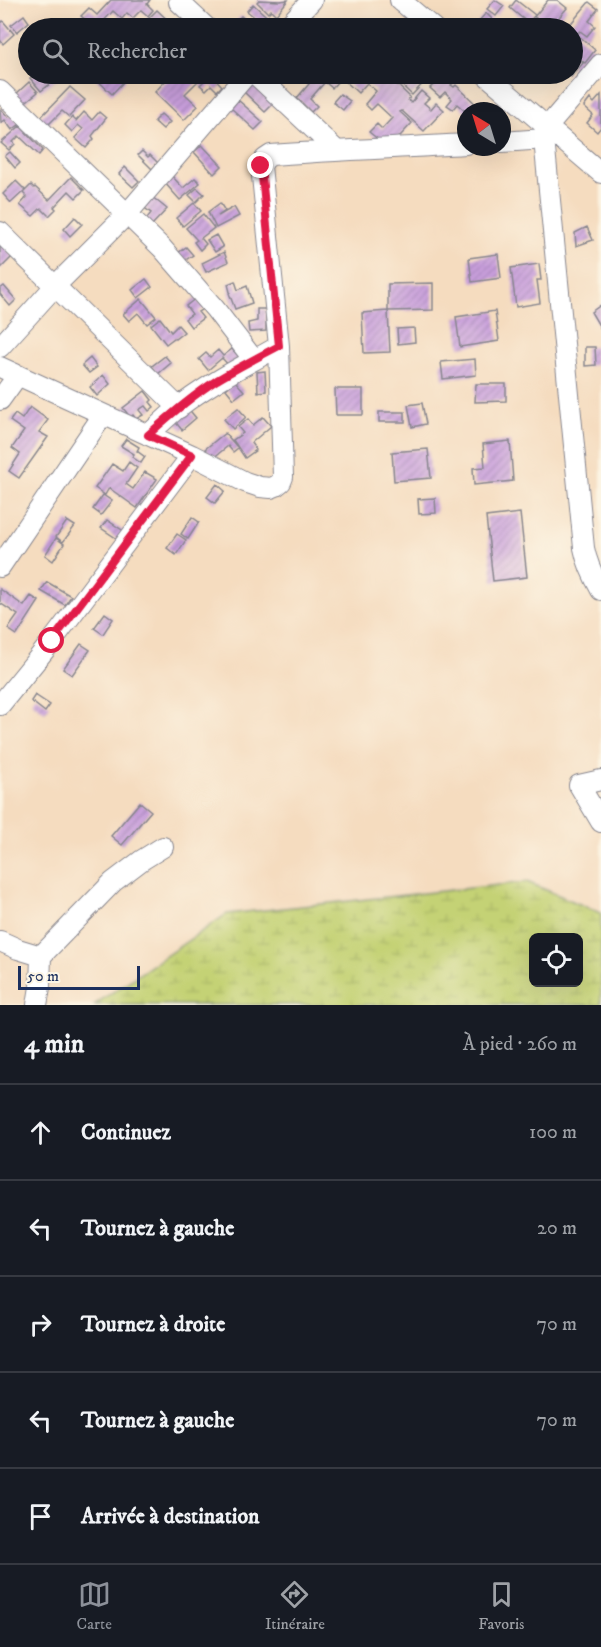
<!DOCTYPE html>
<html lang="fr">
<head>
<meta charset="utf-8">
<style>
	:root { --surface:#171b24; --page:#242831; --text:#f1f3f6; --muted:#9ea1a6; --line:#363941; --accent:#8c9099 }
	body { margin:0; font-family:"IM FELL DW Pica",serif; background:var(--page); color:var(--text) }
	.controls { position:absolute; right:18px; bottom:18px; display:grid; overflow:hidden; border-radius:9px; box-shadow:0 6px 24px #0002 }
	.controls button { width:54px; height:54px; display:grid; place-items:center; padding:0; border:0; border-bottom:2px solid var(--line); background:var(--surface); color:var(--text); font:30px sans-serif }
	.compass { position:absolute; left:457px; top:102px; width:54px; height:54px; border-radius:50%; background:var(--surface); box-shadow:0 6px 24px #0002; rotate:322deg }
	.scale { position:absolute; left:18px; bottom:15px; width:122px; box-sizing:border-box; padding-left:6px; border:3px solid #1b2f5e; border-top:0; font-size:16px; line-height:21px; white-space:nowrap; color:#1b2f5e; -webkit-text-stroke:4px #fcf5e5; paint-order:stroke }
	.stop { position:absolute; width:18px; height:18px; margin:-14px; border:4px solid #e11d48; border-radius:50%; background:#fff }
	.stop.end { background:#e11d48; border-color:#fff; box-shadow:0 2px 6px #0008 }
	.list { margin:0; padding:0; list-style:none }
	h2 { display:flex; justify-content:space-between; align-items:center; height:78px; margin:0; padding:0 24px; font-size:26px }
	h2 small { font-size:20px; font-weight:400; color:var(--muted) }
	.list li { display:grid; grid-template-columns:39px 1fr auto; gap:18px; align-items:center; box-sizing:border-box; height:96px; padding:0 24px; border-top:2px solid var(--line) }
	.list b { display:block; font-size:22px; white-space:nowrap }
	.list em { font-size:20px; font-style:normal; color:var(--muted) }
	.icon { flex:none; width:33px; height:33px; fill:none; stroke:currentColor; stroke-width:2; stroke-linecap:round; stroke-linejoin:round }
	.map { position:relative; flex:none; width:601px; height:1005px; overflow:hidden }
	.search { position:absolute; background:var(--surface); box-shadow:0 6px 24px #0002; left:18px; right:18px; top:18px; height:66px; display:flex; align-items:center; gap:15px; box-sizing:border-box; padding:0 21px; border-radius:33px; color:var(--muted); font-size:22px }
	.sheet { height:558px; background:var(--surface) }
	nav { display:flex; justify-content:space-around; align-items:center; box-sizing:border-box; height:84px; border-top:2px solid var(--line); background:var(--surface); font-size:16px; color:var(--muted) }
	nav a { display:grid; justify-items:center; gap:3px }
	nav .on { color:var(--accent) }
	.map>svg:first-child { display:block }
	.wetland { fill:url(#wetland-marsh); stroke:#708069; stroke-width:1.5; fill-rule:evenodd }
	.building { fill:url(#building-hatch) }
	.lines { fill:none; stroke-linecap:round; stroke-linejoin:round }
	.minor-casing { stroke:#88868e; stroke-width:22 }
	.minor { stroke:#fff; stroke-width:20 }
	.route { stroke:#e11d48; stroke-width:8 }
</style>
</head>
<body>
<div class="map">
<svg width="601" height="1005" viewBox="0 0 601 1005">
	<defs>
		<pattern id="wetland-marsh" width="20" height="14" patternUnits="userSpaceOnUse" patternTransform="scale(1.5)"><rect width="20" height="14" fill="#c4d274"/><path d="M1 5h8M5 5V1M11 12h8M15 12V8" fill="none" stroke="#a8b567"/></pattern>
		<pattern id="building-hatch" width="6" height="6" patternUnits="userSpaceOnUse" patternTransform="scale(1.5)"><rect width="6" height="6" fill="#c99fdc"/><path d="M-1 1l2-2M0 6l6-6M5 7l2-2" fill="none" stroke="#a282b6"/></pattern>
	</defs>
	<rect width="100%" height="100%" fill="#fcf5e5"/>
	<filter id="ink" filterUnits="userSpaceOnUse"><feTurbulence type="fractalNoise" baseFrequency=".0167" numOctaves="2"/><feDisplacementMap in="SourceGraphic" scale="12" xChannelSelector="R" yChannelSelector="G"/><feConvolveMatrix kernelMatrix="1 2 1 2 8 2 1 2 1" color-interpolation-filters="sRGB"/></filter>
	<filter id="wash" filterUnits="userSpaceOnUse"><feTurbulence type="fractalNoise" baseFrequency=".008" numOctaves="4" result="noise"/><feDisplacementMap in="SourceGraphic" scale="24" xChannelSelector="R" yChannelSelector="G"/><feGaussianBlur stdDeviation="1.35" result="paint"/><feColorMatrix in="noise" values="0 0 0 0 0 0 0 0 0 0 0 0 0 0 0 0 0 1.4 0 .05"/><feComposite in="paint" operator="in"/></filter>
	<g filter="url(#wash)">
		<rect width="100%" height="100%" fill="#f5dcbf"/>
		<path class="wetland" d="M527,882l74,31v92h-507l133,-91zM534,938h44v44h-44z"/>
		<g id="blocks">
			<path class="building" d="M111,0h39l-3,4 6,6 -5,6 -7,-6 -8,8 -6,-5 -5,6 -9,-8 -16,17h-2l-14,-12 8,-8 8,7z
				M259,0l21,1 8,-1 -12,15 -5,-5 -3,3 -11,-11z
				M495,0l9,6 -8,10 -9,-7z
				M516,0l19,15 -7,8 -18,-15z
				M548,0h9l10,8 -17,20h-23l9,-10 -2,-1z
				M589,2l9,7 -9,12 6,5 -8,10 -7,-5 -3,3 18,16 -10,13 -13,-10v-4l5,-5 -5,-4v-12h-5z
				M253,4l22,20 -4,4h-4l-20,-17z
				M157,10l18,17 -1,1h-11l-4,-3 -3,3h-8l-5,-4z
				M486,13l6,6 -8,9 -6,-6z
				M24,15l5,7 -12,10 -6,-7z
				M241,16l6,5 -7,7h-10z
				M3,21l11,13 -11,10 -3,-4v-17z
				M575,56l8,7 -12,14 -4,-3h5v-15z
				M35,74h21l3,3 -18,14 -11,-13z
				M91,74h18l4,3 3,-3h4l6,5 -14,15z
				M167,74h23l8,7 -13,13 13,12 -14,14 -29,-28 15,-16z
				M211,74l11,12 -5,5 -6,-6 -5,5 -6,-5z
				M298,74h12l5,4 3,-3 -3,-1h16l7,7 -6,7 -7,-6 -15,17 7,7 -6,6 -14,-14 12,-14z
				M347,74h32l7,6 3,-3 21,20 -2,3 3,3 10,-12 8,7 -5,5 7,6 5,-6 8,7 -20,21 -22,-20 -2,1 12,11 -23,25 -20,-16 8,-8 5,5 10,-11 -15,-14 -6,6 -6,-6 11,-13 -9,-8 -9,10 -16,-15z
				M393,74h52l9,8 -3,3 3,2 2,-2 27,26h-18l-8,-7 -4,5 -6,-4 5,-6 -7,-7 -5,5 -10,-9 5,-5 -6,-6 -17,18 -21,-20z
				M29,82l9,10 -15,12 -8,-9z
				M252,83l22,20 -9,9 -21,-20z
				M70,87l15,13 -16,17 -7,-6 -15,15 -8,-7z
				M340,94l10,7 -7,9 -10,-8z
				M601,95v32l-4,5 -10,-9 6,-8 -9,-8 6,-8 4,4z
				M238,100l25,22 -8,8 -24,-22z
				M1,109l7,8 4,-3 8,10 -8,6 -7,-10 -4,3 -1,-12z
				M84,112l8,8 7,-8 7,6 -14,18 2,3 -8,9 -11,-10 8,-9 -5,-4 -6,7 -7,-7 7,-8 4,4z
				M161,114l9,8 -7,7 -9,-8z
				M20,126l23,24 -4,5 -20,-19 -6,6 2,2 -6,6 -8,-7z
				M202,145l20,21 -8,8 -20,-22z
				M142,151l6,6 2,-2 8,8 -6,6 -14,-14z
				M10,152l10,11 -5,5 -10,-12z
				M125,167l14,14 -6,6 -14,-13z
				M171,175l12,13 12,-10 5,5 -20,17 -16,-18z
				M71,177l13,13 -8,8 -7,-7 -15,16 2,2 -7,7 -8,-8 -8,8 -13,-11 7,-8 -4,-4 8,-8 3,3 1,-1 14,13z
				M16,181l9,9 -14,13 -8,-9z
				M197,188l7,6 -8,8 -7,-7z
				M151,196l16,13 -16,17 -6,-5 6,-8 -9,-7z
				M194,203l7,8 -18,15 -7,-8z
				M220,203l5,8 -7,5 16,-9 5,9 -23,12 -8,-16z
				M203,214l11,14 -13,10 5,6 -6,6 -6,-8 3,-2 -11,-12z
				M75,217l7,7 -12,12 -6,-7z
				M587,227l6,13 -17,6 -1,-13z
				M216,235l7,12 -8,5 -8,-12z
				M0,242l13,14 -13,13z
				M186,247l7,8 -9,6 -6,-8z
				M224,252l4,10 -22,10 -4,-9z
				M498,254l3,24 -29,4 -3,-24z
				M539,264l2,16h-4l3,23 -24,4 -5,-39z
				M146,279l6,8 -14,11 -6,-8z
				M235,281l3,9 9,-4 5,17 -17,6 -6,-16 1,-1 -2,-8z
				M433,283v27l-45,1v-27z
				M4,286l12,14 -6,6 -10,-12v-5z
				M196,298l8,10 -6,4 5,6 -12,9 -6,-8 7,-5 -6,-8z
				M141,299l15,18 -9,7 -9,-11 -9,8 -6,-7z
				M601,305v24l-10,-17z
				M257,309h9v22l-17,1 -1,-9 9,-2z
				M388,311l2,41 -26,1 -2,-40z
				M495,311l4,30 -39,6 -4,-30z
				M160,318l11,14 7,-7 6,7 -9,7 -1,-1 -8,6 -15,-19z
				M414,328l1,14 -17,2 -1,-15z
				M585,347h10l1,18 -11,1z
				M232,349l8,9 -10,9 -8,-9 -14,12 -9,-11 7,-6 4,4 8,-7 5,6z
				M165,356l6,7 -13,11 -6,-8z
				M90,358l7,9 -8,6 -7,-8z
				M475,359l1,16 -33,4 -2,-17z
				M265,371l1,20 -8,1 -1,-20z
				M103,375l7,9 -13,12 -7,-9z
				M235,381l9,10 -10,8 -8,-10z
				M476,384h30v17l-31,1z
				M335,389h28v26h-27z
				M145,391l7,9 -2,2 4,5 -5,4 -4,-5 -6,4 4,5 -7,4 -3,-4 -3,2 -7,-9z
				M422,403l4,21 -14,3 -4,-22z
				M30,407l18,13 -9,12 9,5 -29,41 -10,-7 11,-17 -8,-6 12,-17 -14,-10 5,-7 7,5z
				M187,407l9,11 -14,12 -9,-11z
				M238,408l8,9 -13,12 -9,-10z
				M379,412h26v10h-26z
				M263,417l8,9 -20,17 5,7 -11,8 -12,-18 10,-7 -5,-6 10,-8 5,6z
				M225,433l13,15 -5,4 -5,-6 -15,12 -8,-9z
				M126,439l13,8 -2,4 8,6 -4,6 -9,-6 2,-3 -13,-8z
				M510,441l3,40 -39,4 -1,-17 12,-1 -2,-23z
				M428,449l3,29 -37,3 -2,-29z
				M129,462l8,6 -11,16 7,5 12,-17 12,7 -20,29 -28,-20 -4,7 -10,-7 17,-24 11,7z
				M217,484l8,7 -10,12 -8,-6z
				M103,495l9,6 -11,14 -8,-6z
				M435,498l1,15 -17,1 -1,-15z
				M520,513l7,64 -34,4 -7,-64z
				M192,517l7,5 -11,17 -7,-5z
				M107,520l18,12 -6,8 -18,-12z
				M67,521l8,5 -12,16 -7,-5z
				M177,534l9,6 -10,15 -9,-7z
				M56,538l8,6 -11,17 -8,-6z
				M47,582l24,14 -6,9 -24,-14z
				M0,589l24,17 7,-10 8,5 -22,34 -9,-6 10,-14 -18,-12z
				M105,613l8,6 -10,15 -9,-6z
				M81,644l9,6 -18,25 -9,-6z
				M35,695l15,10 -5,7 -14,-11z
				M140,802l11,9 -29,34 -11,-9z"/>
		</g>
	</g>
	<g filter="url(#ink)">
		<use href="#blocks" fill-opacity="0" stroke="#88868e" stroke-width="1.5"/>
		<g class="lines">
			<g class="minor-casing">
				<path id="minor" d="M400,0l33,28
					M179,2l28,26
					M286,28l26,-28
					M601,64l-52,61 -5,14 40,409c3,16 9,28 17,42
					M255,74l81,76
					M485,74l116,99
					M0,91l162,157 53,61 39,51 25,-14
					M502,142l42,-3
					M0,232l179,176
					M0,347l55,-61 72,-72 120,-140
					M0,367l192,88 53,27 15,5 11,1 5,-2 5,-4 2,-5 -4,-131 -18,-180 4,-7 6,-4c65,-5 130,-7 195,-11
					M0,400l18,-25
					M148,435c10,-9 20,-19 31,-28 23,-18 49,-33 75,-47
					M0,567l103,-152
					M0,705l52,-64 140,-186
					M601,780l-22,5 22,37
					M0,941l18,8 23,7
					M37,1005l3,-18 1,-31 72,-74 29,-22 21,-13"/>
			</g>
			<use href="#minor" class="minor"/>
		</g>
	</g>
	<g class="lines" filter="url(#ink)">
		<path class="route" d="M52,641l140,-186 -44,-20c22,-20 44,-39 69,-55 20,-12 41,-23 62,-34l-18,-180"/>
	</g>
</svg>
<div class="controls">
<button><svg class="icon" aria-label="locate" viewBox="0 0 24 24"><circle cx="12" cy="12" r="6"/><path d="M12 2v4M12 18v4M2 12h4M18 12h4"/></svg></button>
</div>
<svg class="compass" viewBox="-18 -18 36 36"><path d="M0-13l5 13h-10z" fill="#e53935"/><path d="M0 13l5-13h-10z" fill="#9ea1a6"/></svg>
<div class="scale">50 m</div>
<div class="stop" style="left:52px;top:641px"></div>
<div class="stop end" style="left:261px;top:166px"></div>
<div class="search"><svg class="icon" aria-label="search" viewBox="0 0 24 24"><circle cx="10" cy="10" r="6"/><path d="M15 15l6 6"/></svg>Rechercher</div>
</div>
<section class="sheet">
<h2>4 min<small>À pied · 260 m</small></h2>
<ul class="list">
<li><svg class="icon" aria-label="ahead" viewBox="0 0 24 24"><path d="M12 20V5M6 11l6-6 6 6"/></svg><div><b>Continuez</b></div><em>100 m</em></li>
<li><svg class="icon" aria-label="left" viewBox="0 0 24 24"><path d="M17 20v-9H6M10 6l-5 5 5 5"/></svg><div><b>Tournez à gauche</b></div><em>20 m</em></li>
<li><svg class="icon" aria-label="right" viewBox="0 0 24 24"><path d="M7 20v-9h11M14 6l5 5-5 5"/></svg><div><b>Tournez à droite</b></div><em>70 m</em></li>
<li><svg class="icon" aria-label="left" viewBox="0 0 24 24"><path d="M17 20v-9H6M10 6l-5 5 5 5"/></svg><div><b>Tournez à gauche</b></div><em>70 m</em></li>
<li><svg class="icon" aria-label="arrive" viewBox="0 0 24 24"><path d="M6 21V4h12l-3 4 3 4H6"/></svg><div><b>Arrivée à destination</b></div></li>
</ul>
</section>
<nav>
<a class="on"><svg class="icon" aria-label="map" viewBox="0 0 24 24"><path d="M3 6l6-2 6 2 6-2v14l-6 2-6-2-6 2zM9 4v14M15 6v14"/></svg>Carte</a>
<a><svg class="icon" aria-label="directions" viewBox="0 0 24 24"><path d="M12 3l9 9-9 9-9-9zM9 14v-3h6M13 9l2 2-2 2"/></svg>Itinéraire</a>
<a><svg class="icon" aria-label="saved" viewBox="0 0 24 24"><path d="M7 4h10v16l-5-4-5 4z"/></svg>Favoris</a>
</nav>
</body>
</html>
